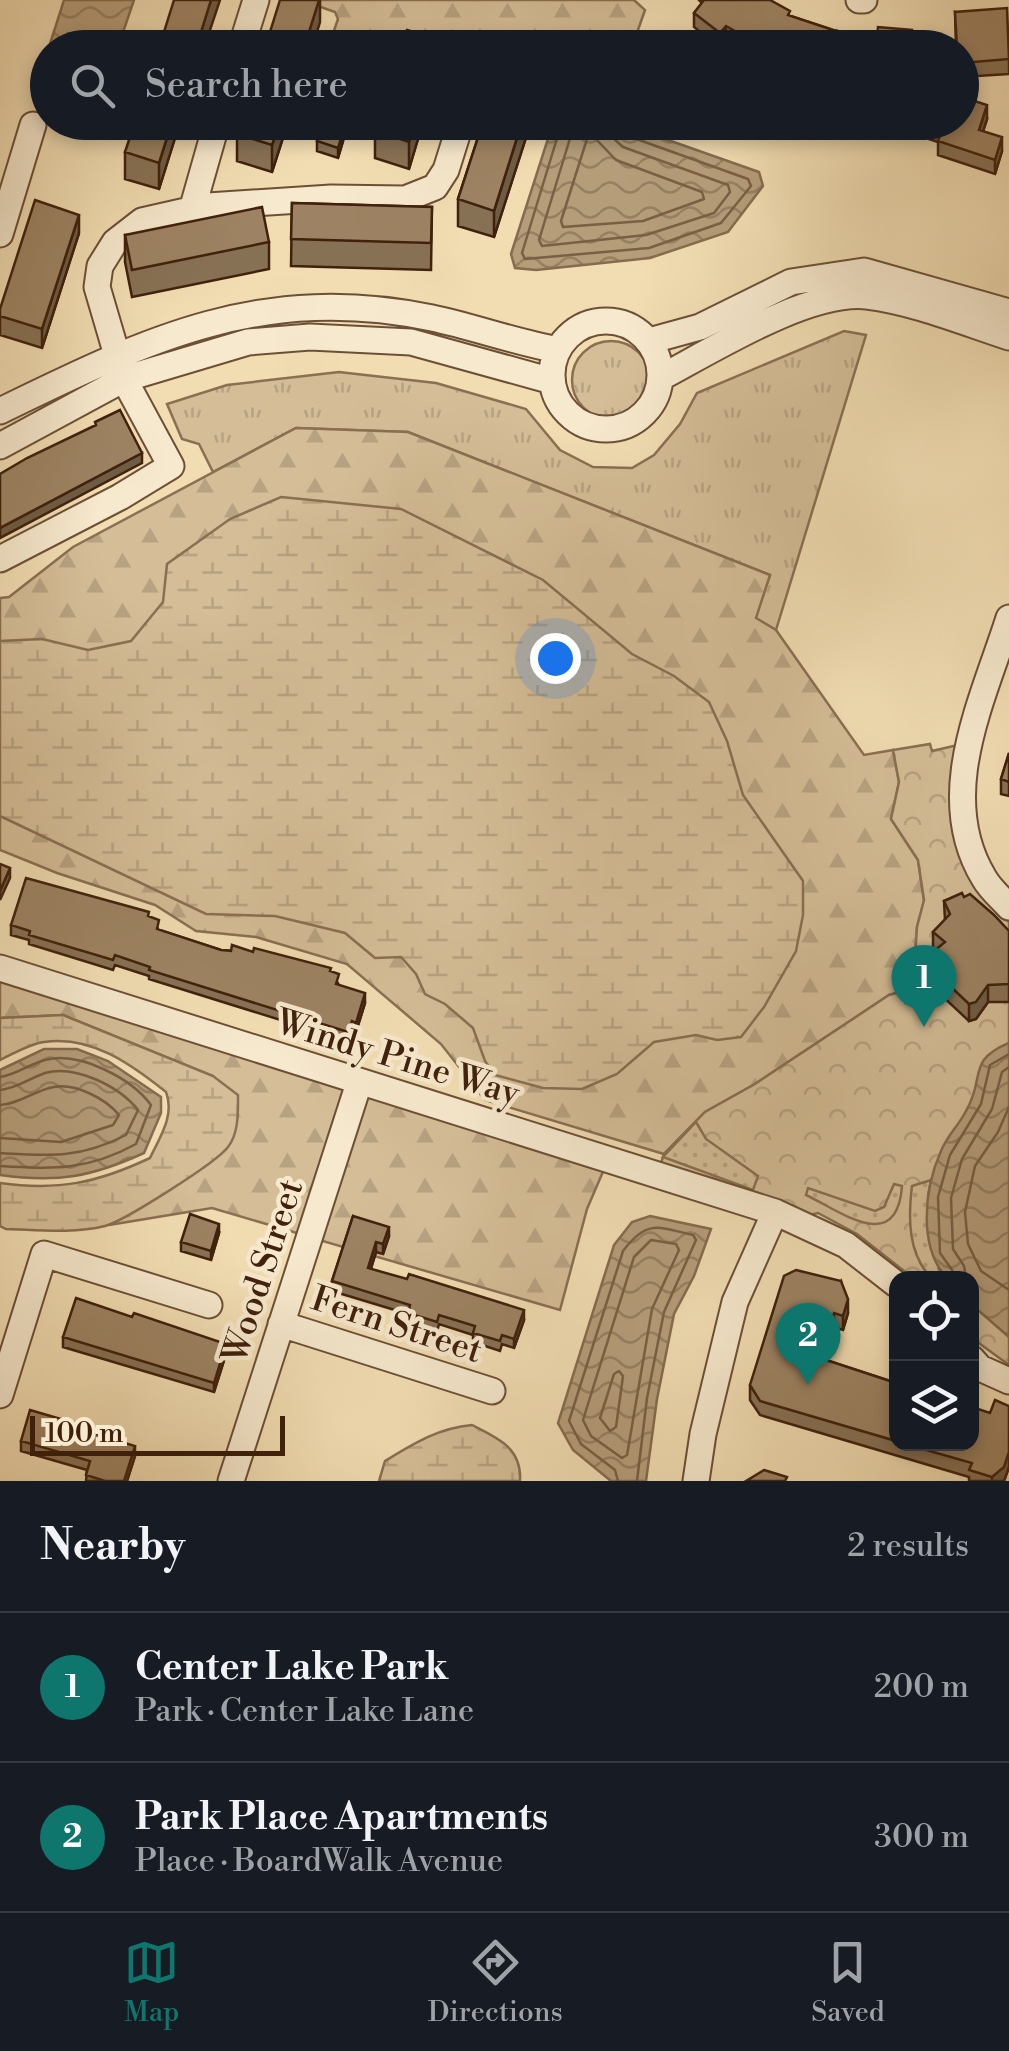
<!DOCTYPE html>
<html lang="en">
<head>
<meta charset="utf-8">
<style>
	:root { --surface:#171b24; --page:#20242c; --text:#f1f3f6; --muted:#9ea1a6; --line:#363941; --accent:#0f766e }
	body { margin:0; font-family:"Libre Bodoni",serif; background:var(--page); color:var(--text) }
	.controls { position:absolute; right:30px; bottom:30px; display:grid; overflow:hidden; border-radius:20px; box-shadow:0 5px 15px #0003 }
	.controls button { width:90px; height:90px; display:grid; place-items:center; padding:0; border:0; border-bottom:2px solid var(--line); background:var(--surface); color:var(--text); font:50px sans-serif }
	.scale { position:absolute; left:30px; bottom:25px; width:255px; box-sizing:border-box; padding-left:10px; border:5px solid #40210c; border-top:0; font-size:28px; line-height:35px; white-space:nowrap; color:#40210c; -webkit-text-stroke:8px #f7e9ce; paint-order:stroke }
	.you { position:absolute; left:555px; top:658px; width:35px; height:35px; margin:-25px; border:8px solid #fff; border-radius:50%; background:#1a73e8; box-shadow:0 0 0 15px #1a73e833 }
	.badge { display:grid; place-items:center; width:65px; height:65px; border-radius:50%; background:var(--accent); color:#fff; font-size:32px; font-weight:700 }
	.pin { position:absolute; translate:-50% -82px; filter:drop-shadow(0 2px 5px #0008) }
	.pin::after { content:''; position:absolute; top:52px; width:35px; height:30px; background:inherit; clip-path:polygon(0 0,100% 0,50% 100%) }
	.list { margin:0; padding:0; list-style:none }
	h2 { display:flex; justify-content:space-between; align-items:center; height:130px; margin:0; padding:0 40px; font-size:42px }
	h2 small { font-size:32px; font-weight:400; color:var(--muted) }
	.list li { display:grid; grid-template-columns:65px 1fr auto; gap:30px; align-items:center; box-sizing:border-box; height:150px; padding:0 40px; border-top:2px solid var(--line) }
	.list b { display:block; font-size:38px; white-space:nowrap }
	.list p { margin:0; font-size:32px; white-space:nowrap; color:var(--muted) }
	.list em { font-size:32px; font-style:normal; color:var(--muted) }
	.icon { flex:none; width:55px; height:55px; fill:none; stroke:currentColor; stroke-width:2; stroke-linecap:round; stroke-linejoin:round }
	.map { position:relative; flex:none; width:1009px; height:1481px; overflow:hidden }
	.search { position:absolute; background:var(--surface); box-shadow:0 5px 15px #0003; left:30px; right:30px; top:30px; height:110px; display:flex; align-items:center; gap:25px; box-sizing:border-box; padding:0 35px; border-radius:55px; color:var(--muted); font-size:38px }
	.sheet { height:430px; background:var(--surface) }
	nav { display:flex; justify-content:space-around; align-items:center; box-sizing:border-box; height:140px; border-top:2px solid var(--line); background:var(--surface); font-size:28px; color:var(--muted) }
	nav a { display:grid; justify-items:center; gap:5px }
	nav .on { color:var(--accent) }
	.map>svg:first-child { display:block }
	.grass { fill:url(#grass-tufts); stroke:#8a6f52; stroke-width:2.5 }
	.forest { fill:url(#forest-firs); stroke:#8a6f52; stroke-width:2.5 }
	.wetland { fill:url(#wetland-marsh); stroke:#8a6f52; stroke-width:2.5 }
	.park { fill:url(#park-crowns); stroke:#8a6f52; stroke-width:2.5 }
	.garden { fill:url(#garden-dots); stroke:#8a6f52; stroke-width:2.5 }
	.water { fill:url(#water-waves); stroke:#866b4e; stroke-width:2.5 }
	.lines { fill:none; stroke-linecap:round; stroke-linejoin:round }
	.shore { stroke:#7a5f43; stroke-width:2.5 }
	.minor-casing { stroke:#6c5036; stroke-width:29 }
	.minor { stroke:#f7e9ce; stroke-width:25 }
	.wall { fill:#877155; stroke:#40210c; stroke-width:2.5 }
	.shaded-wall { fill:#6e5c45; stroke:#40210c; stroke-width:2.5 }
	.building { fill:#9d8363; stroke:#40210c; stroke-width:2.5 }
	.labels { text-anchor:middle; stroke-width:9; stroke-linejoin:round; paint-order:stroke }
	.street-label { font-size:35px; fill:#40210c; stroke:#f7e9ce }
</style>
</head>
<body>
<div class="map">
<svg width="1009" height="1481" viewBox="0 0 1009 1481">
	<defs>
		<pattern id="grass-tufts" width="24" height="20" patternUnits="userSpaceOnUse" patternTransform="scale(2.5)"><rect width="24" height="20" fill="#d4bd97"/><path d="M3 7l-1-3M5 7V3M7 7l1-3M15 17l-1-3M17 17v-4M19 17l1-3" fill="none" stroke="#b7a281"/></pattern>
		<pattern id="forest-firs" width="22" height="20" patternUnits="userSpaceOnUse" patternTransform="scale(2.5)"><rect width="22" height="20" fill="#d4bd97"/><path d="M5 1l3.5 6h-7zM16 11l3.5 6h-7z" fill="#b7a281"/></pattern>
		<pattern id="wetland-marsh" width="20" height="14" patternUnits="userSpaceOnUse" patternTransform="scale(2.5)"><rect width="20" height="14" fill="#d4bd97"/><path d="M1 5h8M5 5V1M11 12h8M15 12V8" fill="none" stroke="#b7a281"/></pattern>
		<pattern id="park-crowns" width="20" height="18" patternUnits="userSpaceOnUse" patternTransform="scale(2.5)"><rect width="20" height="18" fill="#d4bd97"/><path d="M2 6a3 3 0 1 1 6 0M12 15a3 3 0 1 1 6 0" fill="none" stroke="#b7a281"/></pattern>
		<pattern id="garden-dots" width="8" height="8" patternUnits="userSpaceOnUse" patternTransform="scale(2.5)"><rect width="8" height="8" fill="#d4bd97"/><path d="M2 2h.1M6 6h.1" fill="none" stroke="#b7a281" stroke-width="1.8" stroke-linecap="round"/></pattern>
		<pattern id="water-waves" width="16" height="10" patternUnits="userSpaceOnUse" patternTransform="scale(2.5)"><rect width="16" height="10" fill="#b59d7a"/><path d="M0 5q4-4 8 0t8 0" fill="none" stroke="#958062"/></pattern>
	</defs>
	<rect width="100%" height="100%" fill="#f2ddb3"/>
	<filter id="stains"><feTurbulence type="fractalNoise" baseFrequency=".002" numOctaves="4"/><feColorMatrix values="0 0 0 0 .2 0 0 0 0 .09 0 0 0 0 .02 0 0 0 .5 -.17"/></filter>
	<radialGradient id="worn" r=".72"><stop offset=".6" stop-color="#630" stop-opacity="0"/><stop offset="1" stop-color="#630" stop-opacity=".3"/></radialGradient>
	<path class="grass" d="M844,331l22,4 -90,295 -21,-12 15,-43 -362,-143 -112,-4 -83,44 -14,-28 -17,-5 -15,-35 60,-19 112,-13 97,11 90,26 34,41 33,17 39,1 22,-13 26,-31 17,-31z
		M572 380a39 39 0 1 1 78 0a39 39 0 1 1-78 0Z"/>
	<path class="forest" d="M301,0h333l11,10 -13,37h-129l-51,-16 -7,16h-18l-26,-8 -4,8 -69,1 10,-29 -3,-7z
		M296,428l112,4 362,143 -14,43 20,12 88,125 29,-5 6,32 -8,37 27,41 6,41 -7,26 -2,30 -7,33 -19,5 -134,89 -50,28 -41,42 -179,-54 -44,-56 -94,-80 -91,-27 -60,-6 -41,-26 -98,-32 -57,-23v-252l9,-1 64,-50z
		M0,977l347,111 -47,146 -88,-26 -103,17 89,-54 15,-95 -150,-61 -63,3z
		M366,1094l239,73 -18,42 -27,101 -241,-70z"/>
	<path class="wetland" d="M281,497l120,12 142,71 89,74 42,22 35,26 18,39 16,54 60,86v34l-7,36 -32,56 -23,30 -24,3 -21,-5 -42,7 -37,32 -35,15 -39,-1 -48,-13 -10,-14 -12,-33 -28,-24 -20,-10 -9,-20 -15,-17 -26,1 -30,-25 -70,-17 -69,-2 -206,-98v-175l42,-2 46,11 43,-9 32,-39 4,-38 63,-45z
		M63,1015l150,61 25,19c0,16 1,38 -10,52 -12,16 -104,74 -123,79 -33,8 -66,4 -99,3l-6,-3v-43c58,8 97,0 150,-25 10,-21 25,-43 16,-66 -35,-28 -75,-57 -122,-50 -15,2 -31,12 -44,18v-42z
		M472,1425c26,13 50,23 48,56h-141l6,-20c28,-17 53,-33 87,-36z"/>
	<path class="park" d="M930,744l2,7 26,-6c-16,65 -1,132 51,177v443l-37,-27v-60h-59l-56,-44 -39,-21 -9,2 -33,-15 -115,-37 3,-9 41,-42 50,-28 134,-89 19,-5 7,-33 2,-30 7,-27 -6,-40 -27,-41 8,-37 -6,-32z"/>
	<path class="garden" d="M696,1122l10,17 52,37 -5,14 -90,-33z
		M931,1180l-3,16 11,74 8,8h-16c-23,-25 -23,-59 -19,-92z
		M894,1184l8,2c-5,70 -62,25 -96,9l2,-7 67,23 9,-4z"/>
	<path class="water" d="M64,0h70l-16,47h-69z
		M553,123h67l139,49 4,14 -35,46 -78,26 -114,12 -21,-2 -4,-14z
		M1009,1043v294l-37,-32v-27h-25c-29,-31 -23,-89 -6,-127 6,-15 18,-26 25,-40 20,-34 0,-50 43,-68z
		M44,1049h33l31,12 53,36v16l-17,40c-53,24 -86,30 -144,22v-105z
		M650,1216l61,13 -17,47 -20,38 -17,85 -11,82h-35l-38,-31 -15,-27 56,-178 18,-23z"/>
	<g class="lines">
		<path class="shore" d="M562,122l-40,131 3,6 124,-11 72,-25 30,-37 -3,-7 -120,-43 -6,-14
			M575,122l-36,118 3,6 104,-11 68,-22 16,-21 -2,-7 -105,-38 -11,-10 -3,-15
			M592,135l24,25 86,32 2,7 -61,22 -80,6 -2,-6 26,-82z
			M0,1077c16,-2 29,-13 45,-17 34,-9 86,18 106,45l-15,39c-49,27 -83,25 -136,22
			M0,1090c16,-1 30,-12 45,-17 30,-9 75,14 93,37l-12,25c-47,24 -76,21 -126,18
			M0,1105c20,-1 35,-15 54,-18 22,-4 52,12 65,28l-6,10 -52,17 -61,-4
			M1009,1107l-11,25 -23,34 -10,46 3,32 13,27 28,19
			M651,1240l25,4 3,6 -27,59 -25,146 -5,3 -31,-22 -8,-16 51,-163z
			M954,1278l-2,-8 -12,-17 -2,-56 12,-42 31,-51 9,-39 19,-11
			M966,1278l-2,-12 -11,-17 -2,-51 11,-39 30,-50 10,-37 7,-5
			M619,1371l4,5 -7,51 -6,4 -10,-13 14,-44z
			M618,1481l-3,-11 -34,-26 -12,-23 54,-170c24,-32 35,-24 70,-16l3,5 -32,72 -17,86 -10,83"/>
		<g class="minor-casing">
			<path id="minor" d="M859,0h5
				M241,48l15,-48
				M192,210l25,-88
				M0,234l33,-109
				M552 375a54 54 0 1 1 108 0a54 54 0 1 1-108 0Z
				M649,341l51,-14 91,-45 73,-11 145,41
				M660,378c53,-28 148,-88 207,-82 48,6 96,26 142,41
				M0,411c148,-72 262,-128 432,-93 42,9 83,24 126,32
				M0,446l124,-67 124,-37 62,-5 101,5 141,39
				M0,559l120,-62 51,-31 -47,-87 -27,-92 3,-21 15,-24 27,-21 66,-15 123,-8 74,1 30,-12 11,-17 15,-48
				M1009,618c-26,82 -75,178 -25,260 6,11 17,20 25,29
				M0,968l775,244 71,33 50,39
				M281,1324l211,67
				M972,1359l8,9 29,13
				M0,1395l44,-141 165,51
				M231,1481l128,-398
				M696,1481l7,-47 32,-132 40,-90"/>
		</g>
		<use href="#minor" class="minor"/>
	</g>
	<path class="wall" d="M699,0h71l20,16 43,14 79,18h-173l-13,-8 -6,8 -26,-21v-14l8,-10z
		M955,12l54,26v36l-47,3v-29h-6z
		M987,119l-4,12 19,20 -7,23 -57,-19v-13l-9,-3v-14z
		M180,122l-21,67 -34,-10v-27z
		M288,122l-16,50 -35,-11v-27z
		M378,122h45l-14,47 -34,-11v-27z
		M483,122h48l-37,115 -36,-11v-27z
		M317,141h26l-5,17 -21,-7z
		M292,203l140,4 -1,63 -140,-4z
		M79,233l-37,115 -42,-13v-26z
		M125,235l144,7v27l-137,28 -7,-35z
		M1009,753v43l-8,-2v-15z
		M964,897l45,34v71h-21l-12,17 -7,2 -42,-39v-18l8,-13 -2,-2v-17l12,-12 -1,-19z
		M149,917l10,13 62,20 32,2 78,20 8,13 26,18 -9,29 -4,-1 -4,10 -199,-62v-3l-34,-11 -2,5 -84,-26v-4l-18,-5v-10z
		M353,1216l36,20 -6,18 -7,-2 -5,17 153,51 -10,28 -12,-4 -2,7 -27,-9v-7l-34,-11 -2,8 -29,-9v-9l-76,-23v-10z
		M219,1233l-8,27 -30,-9v-9z
		M841,1281l7,32 -5,17 -9,-3 -9,30 1,3 70,23v61h76l18,-31 19,-7v61l-5,14h-35v-4l-209,-62 -10,-15v-15z
		M132,1317l94,37 -12,38 -151,-45v-10z
		M78,1428l57,28 -8,25h-41l1,-11 -66,-19v-10z"/>
	<path class="shaded-wall" d="M211,0h9l-16,48h-8z
		M319,0h1v22l-8,26h-8z
		M726,26v14l-6,8v-15z
		M987,105v14l-8,25v-14z
		M172,122h8l-21,67v-26z
		M280,122h8l-16,50v-27z
		M415,122h8l-14,47v-27z
		M522,122h9l-37,115v-26z
		M343,132v9l-5,17v-10z
		M1002,137v14l-7,23v-14z
		M79,215v18l-37,115v-19z
		M142,453v10l-142,75v-10z
		M10,868v10l-10,22v-9z
		M988,985v17l-12,17 -7,2v-17z
		M365,993v10l-9,29v-9z
		M219,1224v9l-8,27v-9z
		M389,1227v9l-6,18v-10z
		M376,1242v10l-8,25v-9z
		M848,1299v14l-5,17v-14z
		M524,1310v10l-10,28v-9z
		M834,1313v14l-11,36v-15z
		M226,1344v10l-12,38v-9z
		M135,1446v10l-8,25h-3z
		M1009,1452v15l-5,14h-12v-4z"/>
	<path class="building" d="M174,0h37l-15,48h-37z
		M280,0h39l-15,48h-39z
		M704,0h66l20,11 -2,4 45,15 44,9 1,-12 34,3 -1,18h-166l4,-9 -23,-13 -6,7 -26,-20z
		M1007,8l2,51 -47,4v-15h-5l-2,-36z
		M407,30l34,10 -3,8h-37z
		M962,97l25,8 -8,25 23,7 -7,23 -57,-19 4,-12 -13,-4 1,-3h32z
		M135,122h37l-13,41 -34,-11z
		M241,122h39l-8,23 -35,-11z
		M378,122h37l-6,20 -34,-11z
		M483,122h39l-28,89 -36,-12z
		M322,125l21,7 -5,16 -21,-7z
		M35,200l44,15 -37,114 -42,-13v-7z
		M292,203l140,4 -1,36 -140,-4z
		M262,207l7,35 -137,28 -7,-35z
		M120,410l22,43 -142,75v-54l27,-16 69,-33 -1,-3z
		M1009,753v29l-8,-3z
		M0,864l10,4 -10,23z
		M26,878l123,34 -1,4 11,4 -2,9 64,21 10,1 1,-6 21,7 1,-4 77,20 -1,3 9,3 -3,10 29,9 -9,30 -4,-2 -4,11 -199,-62 1,-3 -35,-12 -2,5 -84,-25 1,-4 -19,-6z
		M962,893l2,4 6,-3 24,21 15,16v53l-21,1 -12,17 -7,2 -42,-40 1,-8 17,-14 -12,-10 17,-18 -6,-13z
		M190,1214l29,10 -8,27 -30,-9z
		M353,1216l36,11 -6,17 -7,-2 -8,26 39,11 2,-5 115,36 -10,29 -12,-4 -2,6 -27,-8 2,-7 -23,-7 -13,-4 -2,7 -29,-9 2,-8 -78,-24z
		M796,1270l45,11 7,18 -5,17 -9,-3 -11,35 3,12 70,23v58l-136,-40 -10,-16 34,-109z
		M76,1298l56,19 2,-4 92,31 -12,39 -151,-46z
		M995,1400l14,6v46l-5,15 -12,10 -23,-7 3,-7 -67,-19h67v-37l18,6z
		M30,1410l48,14 -2,4 59,18 -11,35h-19l-19,-6 4,-14 -69,-20z
		M764,1470l23,7 -2,4h-39z"/>
	<g class="labels">
		<g class="street-label">
			<text transform="translate(398 1057) rotate(17)" y="12">Windy Pine Way</text>
			<text transform="translate(262 1271) rotate(-72)" y="12">Wood Street</text>
			<text transform="translate(397 1324) rotate(18)" y="12">Fern Street</text>
		</g>
	</g>
	<rect width="100%" height="100%" filter="url(#stains)"/>
	<rect width="100%" height="100%" fill="url(#worn)"/>
</svg>
<div class="controls">
<button><svg class="icon" aria-label="locate" viewBox="0 0 24 24"><circle cx="12" cy="12" r="6"/><path d="M12 2v4M12 18v4M2 12h4M18 12h4"/></svg></button>
<button><svg class="icon" aria-label="layers" viewBox="0 0 24 24"><path d="M12 4l9 5-9 5-9-5zM3 14l9 5 9-5"/></svg></button>
</div>
<div class="scale">100 m</div>
<div class="you"></div>
<div class="pin badge" style="left:924px;top:1027px">1</div>
<div class="pin badge" style="left:808px;top:1385px">2</div>
<div class="search"><svg class="icon" aria-label="search" viewBox="0 0 24 24"><circle cx="10" cy="10" r="6"/><path d="M15 15l6 6"/></svg>Search here</div>
</div>
<section class="sheet">
<h2>Nearby<small>2 results</small></h2>
<ul class="list">
<li><span class="badge">1</span><div><b>Center Lake Park</b><p>Park · Center Lake Lane</p></div><em>200 m</em></li>
<li><span class="badge">2</span><div><b>Park Place Apartments</b><p>Place · BoardWalk Avenue</p></div><em>300 m</em></li>
</ul>
</section>
<nav>
<a class="on"><svg class="icon" aria-label="map" viewBox="0 0 24 24"><path d="M3 6l6-2 6 2 6-2v14l-6 2-6-2-6 2zM9 4v14M15 6v14"/></svg>Map</a>
<a><svg class="icon" aria-label="directions" viewBox="0 0 24 24"><path d="M12 3l9 9-9 9-9-9zM9 14v-3h6M13 9l2 2-2 2"/></svg>Directions</a>
<a><svg class="icon" aria-label="saved" viewBox="0 0 24 24"><path d="M7 4h10v16l-5-4-5 4z"/></svg>Saved</a>
</nav>
</body>
</html>
